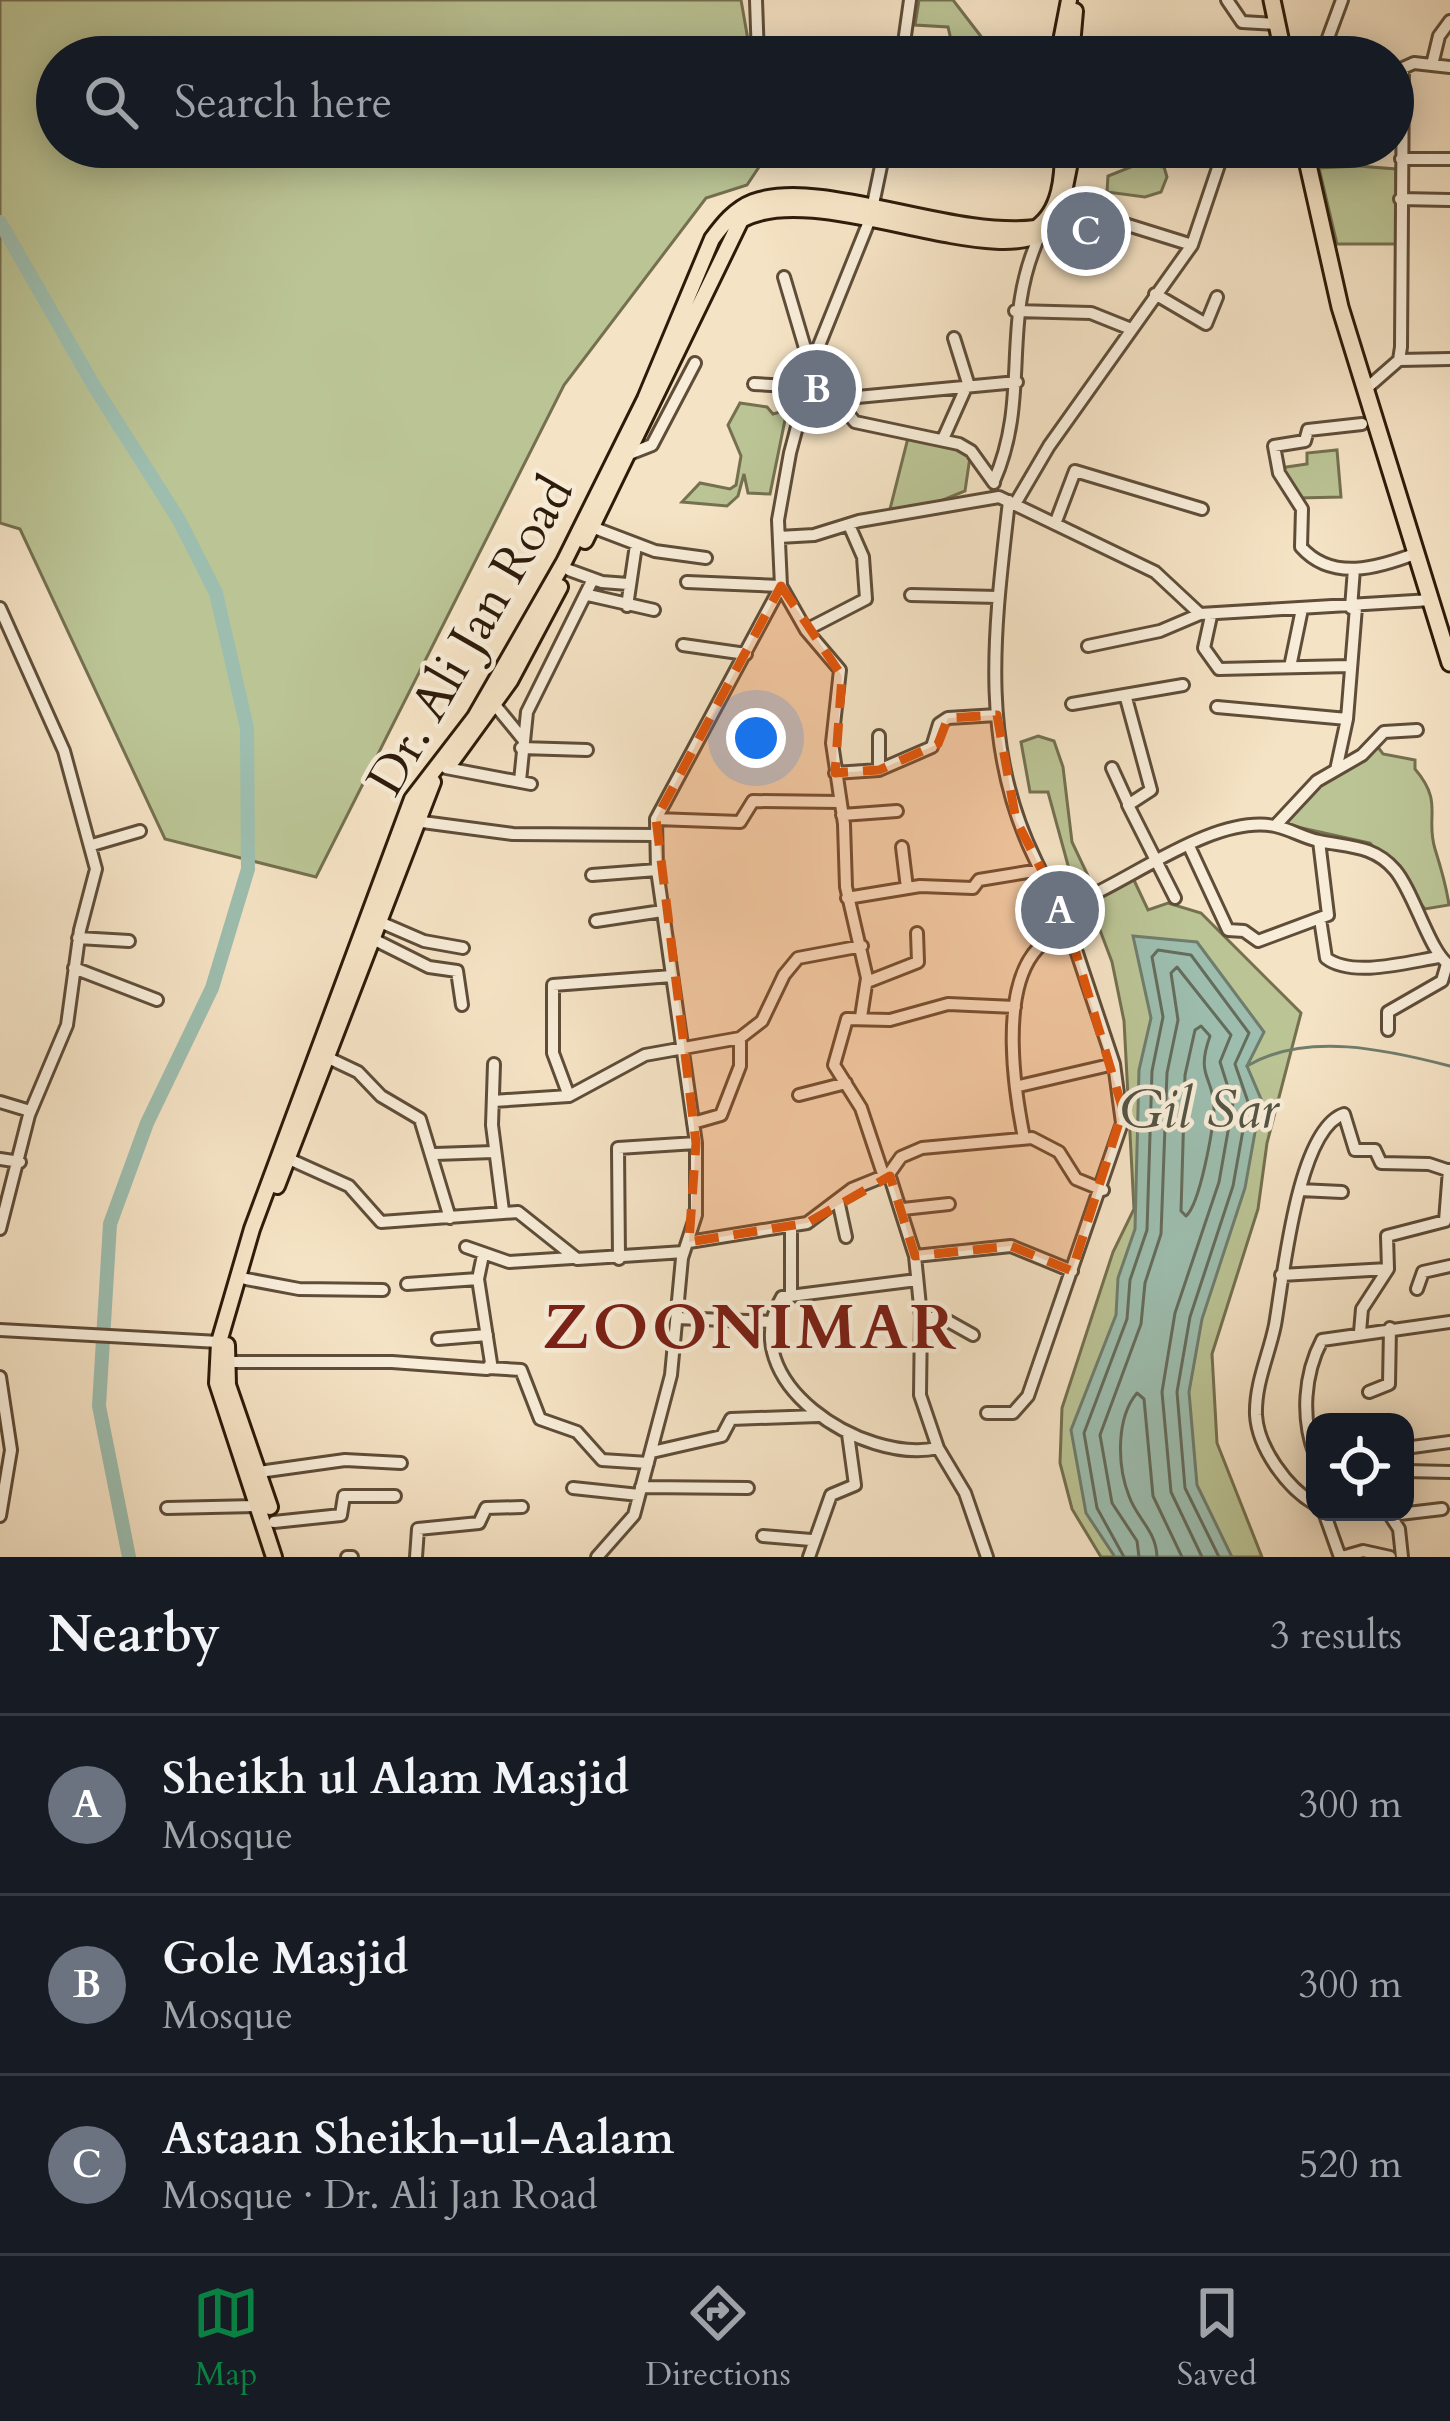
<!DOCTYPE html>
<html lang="en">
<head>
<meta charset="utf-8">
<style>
	:root { --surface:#171b24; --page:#242831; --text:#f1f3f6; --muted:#9ea1a6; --line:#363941; --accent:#0b8043 }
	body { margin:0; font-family:Cardo,serif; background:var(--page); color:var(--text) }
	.controls { position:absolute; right:36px; bottom:36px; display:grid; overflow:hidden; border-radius:24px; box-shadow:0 6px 30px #0003 }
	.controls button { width:108px; height:108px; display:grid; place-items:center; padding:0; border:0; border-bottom:3px solid var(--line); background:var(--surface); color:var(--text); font:60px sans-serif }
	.you { position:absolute; left:756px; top:738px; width:42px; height:42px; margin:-30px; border:9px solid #fff; border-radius:50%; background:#1a73e8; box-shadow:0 0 0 18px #1a73e833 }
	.badge { display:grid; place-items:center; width:78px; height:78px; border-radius:50%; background:var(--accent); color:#fff; font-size:39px; font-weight:700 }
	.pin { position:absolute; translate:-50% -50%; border:6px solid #fff; box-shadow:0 3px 12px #0006 }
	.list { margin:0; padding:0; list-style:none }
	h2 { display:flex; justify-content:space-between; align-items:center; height:156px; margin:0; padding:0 48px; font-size:51px }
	h2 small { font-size:39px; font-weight:400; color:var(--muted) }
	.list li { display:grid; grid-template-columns:78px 1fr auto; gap:36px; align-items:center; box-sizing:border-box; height:180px; padding:0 48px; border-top:3px solid var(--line) }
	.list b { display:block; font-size:45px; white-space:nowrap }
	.list p { margin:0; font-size:39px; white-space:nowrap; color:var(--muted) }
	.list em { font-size:39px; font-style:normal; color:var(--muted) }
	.icon { flex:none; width:66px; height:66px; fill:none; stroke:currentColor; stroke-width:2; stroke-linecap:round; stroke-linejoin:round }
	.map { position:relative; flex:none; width:1450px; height:1557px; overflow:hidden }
	.search { position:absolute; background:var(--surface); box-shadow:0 6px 30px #0003; left:36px; right:36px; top:36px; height:132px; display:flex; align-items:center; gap:30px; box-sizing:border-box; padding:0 42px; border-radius:66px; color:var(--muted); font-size:45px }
	.sheet { height:696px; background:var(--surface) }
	nav { display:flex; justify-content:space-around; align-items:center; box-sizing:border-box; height:168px; border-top:3px solid var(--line); background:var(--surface); font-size:33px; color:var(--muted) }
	nav a { display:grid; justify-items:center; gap:6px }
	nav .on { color:var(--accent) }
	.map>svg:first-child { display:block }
	.green { fill:#bbc495; stroke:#747050; stroke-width:3 }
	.water { fill:#9dbeaf; stroke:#707d6d; stroke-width:3 }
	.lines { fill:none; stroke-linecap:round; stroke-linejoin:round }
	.shore { stroke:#656c5c; stroke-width:3 }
	.stream { stroke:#707d6d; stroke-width:3 }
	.river { stroke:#9dbeaf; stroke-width:14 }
	.minor-casing { stroke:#5f4d39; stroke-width:16 }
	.major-casing { stroke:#2d1b0a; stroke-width:20 }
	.highway-casing { stroke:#2d1b0a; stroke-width:21 }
	.minor { stroke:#f8edd9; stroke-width:10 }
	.major { stroke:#f5e3c5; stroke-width:14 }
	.highway { stroke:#f5e3c5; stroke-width:15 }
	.marked { fill:#df560c; fill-opacity:0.2; stroke:#df560c; stroke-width:9; stroke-dasharray:24 15; stroke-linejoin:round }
	.labels { text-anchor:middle; stroke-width:9; stroke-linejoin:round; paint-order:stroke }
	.street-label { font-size:51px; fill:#2d1b0a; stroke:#f8edd9 }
	.water-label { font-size:54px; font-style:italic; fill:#545444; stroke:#f8edd9 }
	.district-label { font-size:63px; font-weight:bold; letter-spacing:3px; fill:#7a1f14; stroke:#f8edd9 }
</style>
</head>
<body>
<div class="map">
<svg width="1450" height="1557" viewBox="0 0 1450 1557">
	<rect width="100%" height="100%" fill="#f5e3c5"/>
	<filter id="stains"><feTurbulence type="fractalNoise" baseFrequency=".00167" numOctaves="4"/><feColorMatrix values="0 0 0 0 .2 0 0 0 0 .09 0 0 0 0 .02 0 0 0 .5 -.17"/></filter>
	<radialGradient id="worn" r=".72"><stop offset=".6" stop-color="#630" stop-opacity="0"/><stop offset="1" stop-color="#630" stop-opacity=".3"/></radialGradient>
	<path class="green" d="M0,0h741l10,57h-694v90h690l12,20 -12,18 -41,13 -142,187 -248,492 -151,-38 -145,-310 -20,-6z
		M919,0h34l30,39 -15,17 -3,-8 -13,-4 -4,-17 -33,-2z
		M1138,164l26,3 3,10 -6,15 -16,5 -38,-5 1,-16z
		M1358,166l38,3 1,75h-60l-18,-76z
		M740,403l27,4 6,7 14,-4 -17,84 -22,-1 -4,-19 -6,22 -11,10 -45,-4 18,-19 30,6 6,-4 5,-29 -13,-31z
		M908,438l57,12 5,7 -5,34 -39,16 -37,6z
		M1337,450l4,47 -43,1 -18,-30 27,-4v-11z
		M1038,736l16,5 9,26 9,75 18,38 -15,11 -27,-99h-18l-9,-50z
		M1375,743l8,11 32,6v9c29,34 10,47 20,80 6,19 11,35 14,56l-24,4 -55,-66 -82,-18c5,-37 59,-62 87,-82z
		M1132,876l16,34 20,-7 33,10 100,100 -34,130 -9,66 -46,145 5,89 45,114h-161l-29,-48 -12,-46 2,-55 51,-156 21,-43 -10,-188 -12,-59 -23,-61z"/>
	<path class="water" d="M1133,936l64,6 67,90 -17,34 14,33 -16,89 -43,131 -13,73 8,93 35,72h-117l-29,-44 -15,-83 45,-115 2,-37 17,-49 4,-159 12,-52z"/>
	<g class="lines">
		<path class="shore" d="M1201,1026l9,10c-15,42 4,40 4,73 -1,21 -14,95 -28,107l-5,-5 4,-136 10,-45z
			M1124,1557l-27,-49 -13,-75 43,-114 3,-39 17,-50 5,-159 11,-54 -11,-60 6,-7 33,5 58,78 -14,31 13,38 -15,84 -43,131 -13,75 8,96 34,69
			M1139,1557l-2,-16 -25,-38 -12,-68 41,-111 4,-41 16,-49 6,-161 11,-53 -7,-47 6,-6 54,68 -11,27 13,41 -14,79 -44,131 -13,79 9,100 31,65
			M1157,1557c-1,-27 -20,-38 -28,-61 -12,-31 -13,-78 8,-103l7,6 9,97 29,61"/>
		<path class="stream" d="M1247,1066c59,-35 141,-16 203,0"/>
		<path class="river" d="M0,222l94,164 85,134 37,73 31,135 1,141 -36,119 -65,135 -37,101 -11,182 30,151"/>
		<g class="minor-casing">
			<path id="minor" d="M756,0l2,57
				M1227,0l15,22 36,2
				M902,57l8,-57
				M1118,57l25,-2
				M1321,57l21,-57
				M1432,65l7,-29 11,-15
				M1073,154l18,-7
				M1401,159h49
				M1400,199l50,1
				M872,209l13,-62
				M1115,221l77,24
				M784,277l26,88
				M1155,294l51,30 11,-27
				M1015,311l76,2 40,16
				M1399,360l51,-1
				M754,384l52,3
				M1367,388l32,-28 2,-13 2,-279 11,-5 36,4
				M804,396l32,3 181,-17
				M836,399l19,23 104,22 12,7 23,32
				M1362,424l-54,6 -3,11 -31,5 5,27 23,36 -1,38c31,35 77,21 116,6
				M943,439l25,-56 -14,-45
				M629,454l23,-9 43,-82
				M994,481c37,-84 6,-159 45,-244
				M1009,501c-14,124 -31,242 26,358 9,19 19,44 42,43 54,-22 138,-88 198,-76 15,3 29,12 44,15 29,6 55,4 76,29 19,22 36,86 55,95
				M1015,504l34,-58 143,-201 33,-98
				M1055,524l20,-53 127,38
				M592,527l63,24 51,7
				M779,537l35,-2 45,-14 140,-24 156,75 45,42
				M569,570l33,12 26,2
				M687,582l94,4 25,44 34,40 -8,73 12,81 2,63 21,91 -6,39
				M588,595l66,15
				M911,595l87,2
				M627,606l9,-61
				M0,608l64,143 32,118 -16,61 -13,95 -38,90 -29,114
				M1351,608l3,-39
				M1211,616l-7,32 15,21 131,-3
				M806,630l60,-31 -3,-42 -14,-32
				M683,645l63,9
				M1088,646l72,-15 40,-17 231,-14
				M1290,667l12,-58
				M1126,698l25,92 -23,15 47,93
				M1072,704l111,-19
				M495,705l27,33
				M1217,707l130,12
				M879,736v34
				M521,748l66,2
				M446,768l85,16
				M1112,768l16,35
				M1336,770l11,-51 9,-112
				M835,773l44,-3 53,-23 7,-23 9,-6 49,-3
				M520,781l7,-69 66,-133
				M842,815l55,-4
				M656,819l84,3 13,-21 87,1
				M415,821l98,13 142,1
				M1275,826l42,-45 45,-26 22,-23 33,-2
				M92,845l48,-14
				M1189,846l39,84 16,1 14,10 70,-26 -9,-74
				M902,847l5,41
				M592,875l65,-5
				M847,898l73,-12 53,2 6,-8 61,-10
				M1320,919l6,39c26,20 82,4 113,-1
				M596,921l66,-10
				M380,922l44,19 39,7
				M78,938l51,3
				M373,939l56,28 28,4 5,34
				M74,968l83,32
				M867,982l51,-20 -1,-29
				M1388,1030v-18l54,-31 5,-17
				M320,1054l38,18 23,24 39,23 30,99
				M494,1064l-2,61 11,86
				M1019,1086l95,-22
				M799,1095l47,-12
				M569,1096l-16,-43v-68l119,-9
				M493,1101l76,-5 76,-41 95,-17 22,-17 22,-46 14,-17 64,-12
				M0,1102l30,9
				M693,1123l28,-8 19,-49v-28
				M1024,1138c-10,-50 -23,-141 9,-184 16,-21 38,-33 52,-55
				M435,1154l59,-2
				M0,1159l20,3
				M289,1159l60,27 32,36 137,-10 59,47 107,-7
				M889,1174l26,82 6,60 -1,79 18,53 27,45 22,64
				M884,1177l-23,-69 -27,-43 13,-46 43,1 58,-16 67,3
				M1300,1190l42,2
				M838,1200l8,37
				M903,1209l46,-5
				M791,1226v70
				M689,1242l118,-19 45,-34 37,-15 12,-17 21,-9 110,-10 27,14 17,27 27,11
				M466,1247l43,15 63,-4
				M915,1256l96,-10 61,25
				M619,1259l-1,-111 78,-5
				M1281,1275l107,-6
				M246,1279l53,10 84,1
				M917,1280l-135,17c-50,83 81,168 156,151
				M407,1284l71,-5
				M1417,1289l6,-17 27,-6
				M921,1316l27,5 25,14
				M678,1318l94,4
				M0,1330l219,12
				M1360,1332l2,-23 26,-40 -1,-33 58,-15 4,-51
				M438,1339l49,-4
				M220,1362h172l95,7 4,-6 -13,-84 5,-24
				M489,1368l32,2 19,49 37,13 25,28 46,3
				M0,1377l11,73 -11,66
				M1369,1392l20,-8 1,-56
				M987,1413h26l15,-17 94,-273 -8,-59 -47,-141
				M1405,1448l45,-6
				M652,1452l70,-16 9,-17 87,-3
				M1315,1455c-14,-37 -11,-81 7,-115l128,-18
				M1405,1471l45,1
				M259,1472l86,-12 56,3
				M641,1487l107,1
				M573,1488l66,7
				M1315,1504c-28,-16 -57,-56 -59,-89 -1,-32 13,-60 19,-90 8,-45 22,-196 69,-211l11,36h20l6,13 48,1 18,6
				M167,1508l93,-2
				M1324,1512l16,45
				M1388,1512l11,17 3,28
				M1391,1515l51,-6
				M274,1522l67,-7 3,-19h51
				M763,1536l48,4
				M347,1557h5
				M416,1557l2,-28 61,-6 7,-15 36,-1
				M597,1557l37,-42 37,-140 11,-117 14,-43v-72l-39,-273 -1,-51 125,-233 -3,-66 12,-67 28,-105 52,-129
				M809,1557l22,-62 24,-10 -7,-51
				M1342,1557l21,-6 27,6"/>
		</g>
		<g class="major-casing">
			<path id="major" d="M1058,57l11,-57
				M1071,57l4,-46
				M585,541l156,-321c78,-44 268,62 317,2l15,-75
				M452,761l58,-80 50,-94
				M277,1186l156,-404
				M227,1345l1,40 42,122
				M274,1557l-57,-174 2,-41 33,-113 160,-430 63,-82 89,-155 81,-163 67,-160c11,-15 23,-30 41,-37 68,-25 198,37 283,26 25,-17 27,-52 27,-81"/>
		</g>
		<g class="highway-casing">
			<path id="highway" d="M1272,0l12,57
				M1304,147l36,160 110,356"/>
		</g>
		<use href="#minor" class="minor"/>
		<use href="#major" class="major"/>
		<use href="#highway" class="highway"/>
	</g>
	<path class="marked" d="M781,586l61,90 -7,97 44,-3 59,-26 10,-26 49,-3 19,105 36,70 17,16 16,-7 -18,24 56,187 -51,161 -61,-25 -96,10 -25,-80 -83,47 -118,19 7,-99 -40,-324z"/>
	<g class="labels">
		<g class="street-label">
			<text transform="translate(469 635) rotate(-60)" y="18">Dr. Ali Jan Road</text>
		</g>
		<g class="water-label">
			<text x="1199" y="1127">Gil Sar</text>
		</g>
		<g class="district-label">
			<text x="751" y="1348">ZOONIMAR</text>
		</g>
	</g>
	<rect width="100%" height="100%" filter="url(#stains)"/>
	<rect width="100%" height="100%" fill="url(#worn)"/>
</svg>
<div class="controls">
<button><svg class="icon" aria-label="locate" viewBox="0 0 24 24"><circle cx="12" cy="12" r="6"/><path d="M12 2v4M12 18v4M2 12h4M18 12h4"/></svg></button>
</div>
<div class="you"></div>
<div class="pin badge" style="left:1060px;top:910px;background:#6b7280">A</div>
<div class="pin badge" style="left:817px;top:389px;background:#6b7280">B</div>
<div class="pin badge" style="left:1086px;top:231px;background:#6b7280">C</div>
<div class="search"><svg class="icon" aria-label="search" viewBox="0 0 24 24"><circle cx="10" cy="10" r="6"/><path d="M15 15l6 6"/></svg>Search here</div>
</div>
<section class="sheet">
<h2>Nearby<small>3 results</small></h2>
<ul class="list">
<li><span class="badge" style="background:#6b7280">A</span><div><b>Sheikh ul Alam Masjid</b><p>Mosque</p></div><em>300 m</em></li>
<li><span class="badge" style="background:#6b7280">B</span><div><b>Gole Masjid</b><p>Mosque</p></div><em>300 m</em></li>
<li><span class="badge" style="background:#6b7280">C</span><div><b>Astaan Sheikh-ul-Aalam</b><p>Mosque · Dr. Ali Jan Road</p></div><em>520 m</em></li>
</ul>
</section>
<nav>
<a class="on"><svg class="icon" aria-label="map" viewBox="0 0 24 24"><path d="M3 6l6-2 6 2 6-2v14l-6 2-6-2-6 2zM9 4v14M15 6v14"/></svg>Map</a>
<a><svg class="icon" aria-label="directions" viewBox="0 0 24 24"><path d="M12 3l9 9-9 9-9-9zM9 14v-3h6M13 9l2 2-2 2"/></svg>Directions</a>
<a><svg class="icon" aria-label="saved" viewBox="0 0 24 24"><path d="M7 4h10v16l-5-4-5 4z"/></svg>Saved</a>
</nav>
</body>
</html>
